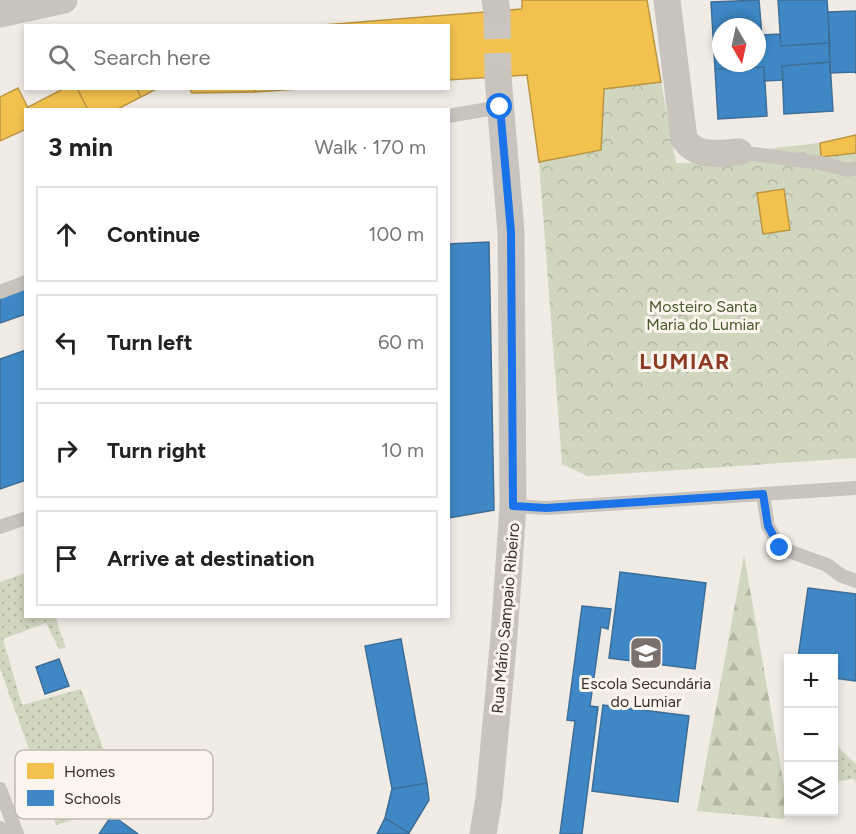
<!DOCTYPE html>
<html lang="en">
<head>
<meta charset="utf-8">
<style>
	:root { --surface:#fff; --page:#f2f2f2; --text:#222; --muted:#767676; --line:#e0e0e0 }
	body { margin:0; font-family:Figtree,sans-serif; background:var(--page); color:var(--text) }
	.controls { position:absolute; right:18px; bottom:18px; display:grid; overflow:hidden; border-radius:0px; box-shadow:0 3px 9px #0003 }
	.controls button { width:54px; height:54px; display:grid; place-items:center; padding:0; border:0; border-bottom:2px solid var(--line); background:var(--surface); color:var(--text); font:30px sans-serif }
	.compass { position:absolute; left:712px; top:18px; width:54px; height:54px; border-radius:50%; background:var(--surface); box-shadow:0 3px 9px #0003; rotate:171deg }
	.stop { position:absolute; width:18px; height:18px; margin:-14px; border:4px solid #1a73e8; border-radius:50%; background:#fff }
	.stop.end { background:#1a73e8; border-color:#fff; box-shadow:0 2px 6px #0008 }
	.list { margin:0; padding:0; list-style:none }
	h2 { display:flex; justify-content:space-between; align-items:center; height:78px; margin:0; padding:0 24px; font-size:26px }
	h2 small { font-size:20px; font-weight:400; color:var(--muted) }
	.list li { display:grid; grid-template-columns:39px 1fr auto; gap:18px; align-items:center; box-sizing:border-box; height:96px; margin:0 12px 12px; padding:0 12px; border:2px solid var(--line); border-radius:0px }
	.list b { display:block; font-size:22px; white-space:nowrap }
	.list em { font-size:20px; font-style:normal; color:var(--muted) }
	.icon { flex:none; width:33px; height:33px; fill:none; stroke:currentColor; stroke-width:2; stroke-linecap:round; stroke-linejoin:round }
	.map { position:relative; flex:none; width:856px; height:834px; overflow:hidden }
	.search { position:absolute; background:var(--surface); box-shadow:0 3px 9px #0003; left:24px; top:24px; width:426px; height:66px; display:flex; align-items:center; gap:15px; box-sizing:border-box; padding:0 21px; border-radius:0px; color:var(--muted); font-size:22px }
	.panel { position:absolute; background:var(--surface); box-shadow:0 3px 9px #0003; left:24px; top:108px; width:426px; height:510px; border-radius:0px }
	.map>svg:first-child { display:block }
	.grass { fill:url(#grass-dots) }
	.forest { fill:url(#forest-firs) }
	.park { fill:url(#park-crowns) }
	.homes { fill:#f2c14e; stroke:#bb9644; stroke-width:1.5 }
	.schools { fill:#3f88c5; stroke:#3e6e97; stroke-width:1.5 }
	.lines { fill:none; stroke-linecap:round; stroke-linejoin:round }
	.minor-tunnel { stroke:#ccc6c0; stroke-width:27; stroke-dasharray:27 14; stroke-linecap:butt }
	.service { stroke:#c9c3be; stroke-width:14 }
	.minor { stroke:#c9c3be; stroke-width:27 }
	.route { stroke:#1a73e8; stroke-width:8 }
	.labels { text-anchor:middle; stroke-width:6; stroke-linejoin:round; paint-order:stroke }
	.park-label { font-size:16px; fill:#4a5a2e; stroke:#fbf5ee }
	.street-label { font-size:16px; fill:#3b302b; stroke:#fbf5ee }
	.poi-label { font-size:16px; fill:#3b302b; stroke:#fbf5ee }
	.district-label { font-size:22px; font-weight:bold; letter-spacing:1.5px; fill:#8c3b22; stroke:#fbf5ee }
	.key { fill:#fbf5ee; stroke:#c1bab4; stroke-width:1.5 }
	.key-label { font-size:16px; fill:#3b302b }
</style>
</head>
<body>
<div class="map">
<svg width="856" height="834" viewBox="0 0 856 834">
	<defs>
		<pattern id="grass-dots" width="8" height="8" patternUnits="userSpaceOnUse" patternTransform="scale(1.5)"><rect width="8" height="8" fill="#d1d6bf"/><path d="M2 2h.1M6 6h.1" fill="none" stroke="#b4b8a4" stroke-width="1.8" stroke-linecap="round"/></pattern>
		<pattern id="forest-firs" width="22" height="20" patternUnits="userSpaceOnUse" patternTransform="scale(1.5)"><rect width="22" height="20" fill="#d1d6bf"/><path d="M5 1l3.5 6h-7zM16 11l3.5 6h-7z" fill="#b4b8a4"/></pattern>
		<pattern id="park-crowns" width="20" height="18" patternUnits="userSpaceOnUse" patternTransform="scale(1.5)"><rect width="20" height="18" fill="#d1d6bf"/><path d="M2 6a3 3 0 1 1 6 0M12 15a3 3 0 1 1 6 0" fill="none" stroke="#b4b8a4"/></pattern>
	</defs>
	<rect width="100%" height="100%" fill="#f0ebe5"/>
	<path class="grass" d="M25,573l1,43 29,1 11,31 -7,1 -13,-26 -43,16 19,66 59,-16 38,101 -13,20 -50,15 -56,-157v-86z
		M834,743l22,21v18l-3,-3 -19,3z"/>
	<path class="forest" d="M744,555l45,259 -6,5 -86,-8z"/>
	<path class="park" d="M661,82l15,81 63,-1 26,-13 55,-6 36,-8v323l-269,18 -25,-12 -23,-302 62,-13 3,-60z"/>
	<path class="homes" d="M522,0h125l14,82 -57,7 -3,61 -62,12 -12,-87 -79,5v-54h-138l212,-17z
		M18,88l11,22h-3v19l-26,12v-44z
		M65,88h12l11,22h-59l-1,-3z
		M77,88h59l5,9 -25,13h-28z
		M136,88h22l-17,9z
		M189,88h66v4l-63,1z
		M255,88h60l-60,4z
		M856,135v18l-35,4 -1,-14z
		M784,189l6,41 -27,4 -6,-41z"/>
	<path class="schools" d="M759,0l4,49h-6v-22h-36v24l-7,1 -3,-50z
		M778,0h49l3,43 -49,3z
		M856,11v63v-2l-26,1 -2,-61z
		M780,34l1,12 49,-3v19l-48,4 1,14 -19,1v-14l-49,2 -1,-17 7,-1v12h36v-14h6l-1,-14z
		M830,62l3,49 -49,3 -2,-48z
		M764,67l3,49 -49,3 -3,-50z
		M489,242l5,268 -46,8v-274z
		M26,288v26l-26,9v-25z
		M26,350v130l-26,9v-130z
		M620,572l86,11 -11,86 -86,-11z
		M808,588l48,6v87l-22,-3v-20h-36z
		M582,606l29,3 -3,20 -7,-2 -11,79 8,1 -16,127h-22l15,-113 -8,-1z
		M401,639l26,144 -35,6 -27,-143z
		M59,659l10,27 -24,8 -9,-27z
		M603,705l86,11 -11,86 -86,-11z
		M427,783l2,17 -20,33 -24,-15 7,-29z
		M112,815l26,19h-39z
		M385,818l24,15v1h-32z"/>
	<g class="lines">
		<path class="minor-tunnel" d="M497,12l1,65"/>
		<path class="service" d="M448,116l52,-9
			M739,152l82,11 27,7 8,-2
			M0,292l26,-10
			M763,494l5,32 12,22 47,17 15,11 14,5
			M513,506l33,2 310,-20
			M0,527l26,-9
			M0,789l17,45
			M0,828l9,6"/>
		<path class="minor" d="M495,0l2,12
			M667,0l17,139c13,19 35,14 55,13
			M0,14l64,-14
			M483,834l6,-36 15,-162 9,-130 -2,-274 -13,-155"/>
	</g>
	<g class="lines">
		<path class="route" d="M500,107l11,125 2,274 33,2 217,-14 5,32 12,22"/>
	</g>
	<defs>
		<g id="school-square" transform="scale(1.725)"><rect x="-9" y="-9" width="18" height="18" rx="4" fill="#7a716c" stroke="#fbf5ee"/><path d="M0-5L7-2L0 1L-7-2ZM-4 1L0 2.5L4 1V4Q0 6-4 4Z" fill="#fff"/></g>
	</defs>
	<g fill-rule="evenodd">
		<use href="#school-square" x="646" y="653"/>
	</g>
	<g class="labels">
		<g class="park-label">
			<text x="703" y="312">Mosteiro Santa<tspan x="703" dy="18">Maria do Lumiar</tspan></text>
		</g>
		<g class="street-label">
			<text transform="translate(505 618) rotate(-85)" y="6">Rua Mário Sampaio Ribeiro</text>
		</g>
		<g class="poi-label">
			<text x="646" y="689">Escola Secundária<tspan x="646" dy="18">do Lumiar</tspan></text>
		</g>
		<g class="district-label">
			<text x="685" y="369">LUMIAR</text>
		</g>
	</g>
	<rect x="15" y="750" width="198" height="69" rx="9" class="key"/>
	<rect x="27" y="763" width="27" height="16" fill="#f2c14e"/>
	<rect x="27" y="790" width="27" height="16" fill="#3f88c5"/>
	<g class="key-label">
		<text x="64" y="777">Homes</text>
		<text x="64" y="804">Schools</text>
	</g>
</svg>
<div class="controls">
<button>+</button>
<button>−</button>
<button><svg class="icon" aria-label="layers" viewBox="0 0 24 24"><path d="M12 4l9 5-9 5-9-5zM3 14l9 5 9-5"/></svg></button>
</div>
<svg class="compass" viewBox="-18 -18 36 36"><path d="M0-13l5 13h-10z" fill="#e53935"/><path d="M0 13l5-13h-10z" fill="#767676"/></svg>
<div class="stop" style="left:500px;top:107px"></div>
<div class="stop end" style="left:780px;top:548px"></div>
<div class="search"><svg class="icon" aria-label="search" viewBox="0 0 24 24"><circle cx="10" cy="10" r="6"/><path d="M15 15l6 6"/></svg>Search here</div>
<section class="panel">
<h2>3 min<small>Walk · 170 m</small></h2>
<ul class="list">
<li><svg class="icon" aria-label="ahead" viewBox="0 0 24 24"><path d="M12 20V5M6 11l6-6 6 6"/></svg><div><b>Continue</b></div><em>100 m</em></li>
<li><svg class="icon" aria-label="left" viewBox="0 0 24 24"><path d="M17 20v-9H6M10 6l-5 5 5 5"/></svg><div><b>Turn left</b></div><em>60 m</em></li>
<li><svg class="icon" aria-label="right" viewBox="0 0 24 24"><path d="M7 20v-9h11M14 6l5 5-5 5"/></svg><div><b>Turn right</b></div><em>10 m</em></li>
<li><svg class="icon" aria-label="arrive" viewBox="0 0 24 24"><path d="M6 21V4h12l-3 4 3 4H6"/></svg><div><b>Arrive at destination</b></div></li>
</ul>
</section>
</div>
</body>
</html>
